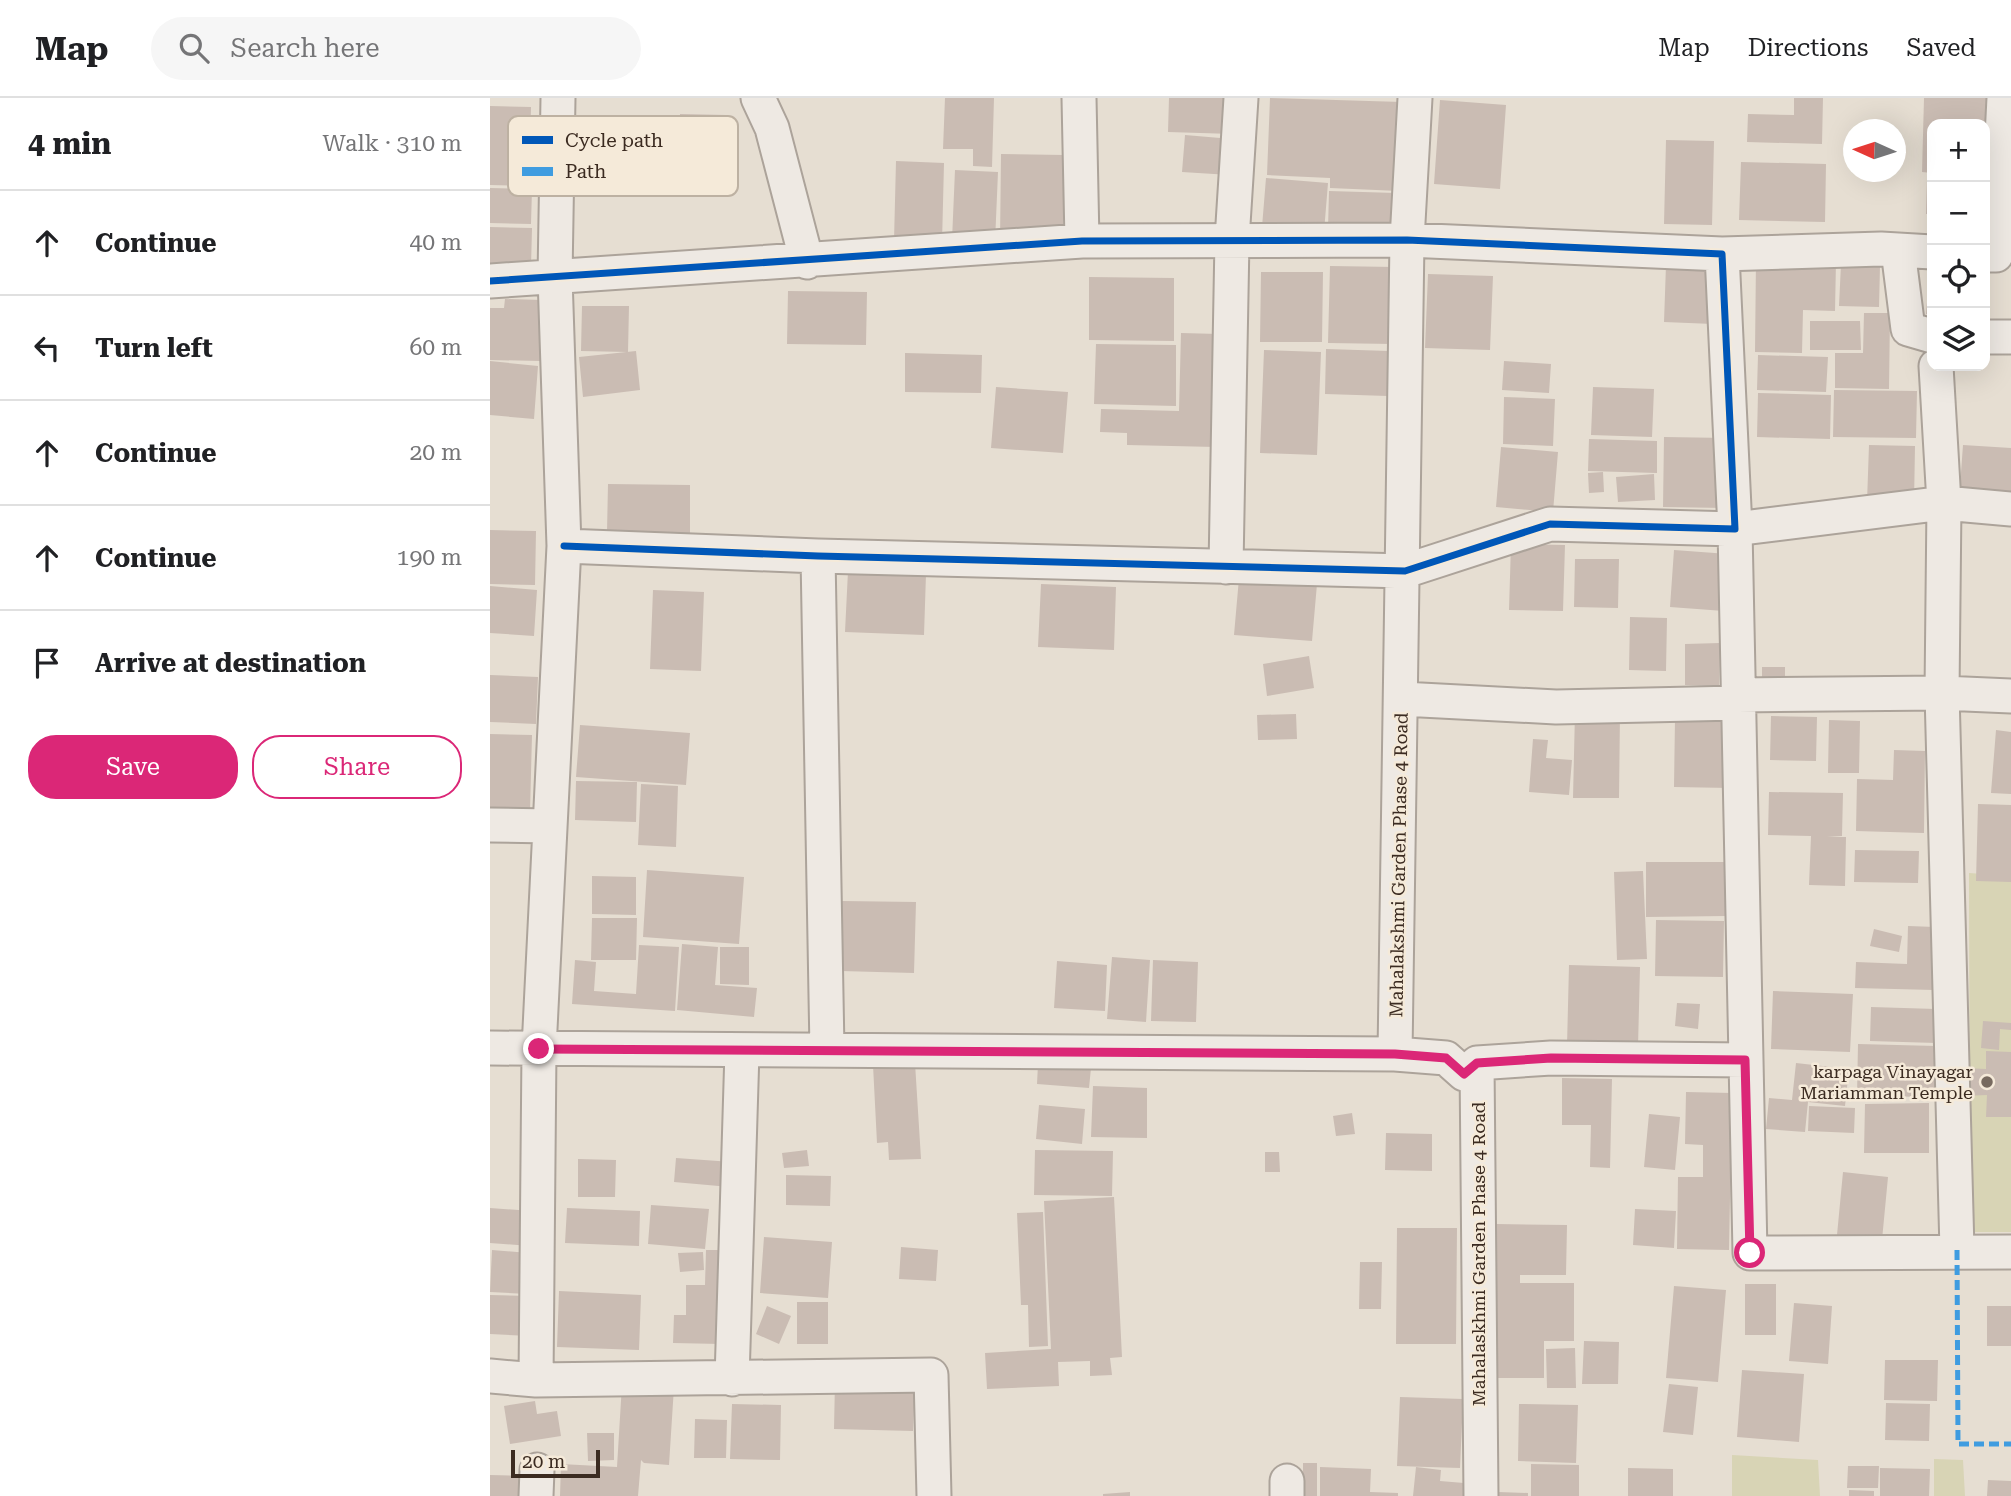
<!DOCTYPE html>
<html lang="en">
<head>
<meta charset="utf-8">
<style>
	:root { --surface:#fff; --page:#f6f6f6; --text:#202124; --muted:#757577; --line:#e0e0e0; --accent:#db2777 }
	body { margin:0; font-family:"Roboto Serif",serif; background:var(--page); color:var(--text) }
	.controls { position:absolute; right:21px; top:21px; display:grid; overflow:hidden; border-radius:14px; box-shadow:0 7px 28px #0002 }
	.controls button { width:63px; height:63px; display:grid; place-items:center; padding:0; border:0; border-bottom:2px solid var(--line); background:var(--surface); color:var(--text); font:35px sans-serif }
	.compass { position:absolute; left:1353px; top:21px; width:63px; height:63px; border-radius:50%; background:var(--surface); box-shadow:0 7px 28px #0002; rotate:273deg }
	.scale { position:absolute; left:21px; bottom:18px; width:89px; box-sizing:border-box; padding-left:7px; border:4px solid #3b2b21; border-top:0; font-size:19px; line-height:24px; white-space:nowrap; color:#3b2b21; -webkit-text-stroke:5px #f5ead9; paint-order:stroke }
	.stop { position:absolute; width:21px; height:21px; margin:-16px; border:5px solid #db2777; border-radius:50%; background:#fff }
	.stop.end { background:#db2777; border-color:#fff; box-shadow:0 2px 7px #0008 }
	.list { margin:0; padding:0; list-style:none }
	h2 { display:flex; justify-content:space-between; align-items:center; height:91px; margin:0; padding:0 28px; font-size:30px }
	h2 small { font-size:23px; font-weight:400; color:var(--muted) }
	.list li { display:grid; grid-template-columns:46px 1fr auto; gap:21px; align-items:center; box-sizing:border-box; height:105px; padding:0 28px; border-top:2px solid var(--line) }
	.list b { display:block; font-size:26px; white-space:nowrap }
	.list em { font-size:23px; font-style:normal; color:var(--muted) }
	.actions { display:flex; gap:14px; padding:21px 28px }
	.actions a { flex:1; padding:16px 0; border:2px solid var(--accent); border-radius:28px; text-align:center; font-size:24px; color:var(--accent) }
	.actions .main { background:var(--accent); color:#fff }
	.icon { flex:none; width:38px; height:38px; fill:none; stroke:currentColor; stroke-width:2; stroke-linecap:round; stroke-linejoin:round }
	.map { position:relative; flex:none; width:1521px; height:1398px; overflow:hidden }
	header { display:flex; align-items:center; gap:42px; box-sizing:border-box; height:98px; padding:0 35px; background:var(--surface); border-bottom:2px solid var(--line) }
	header strong { font-size:33px }
	nav { display:flex; gap:38px; margin-inline-start:auto; font-size:24px }
	.search { width:490px; height:63px; background:var(--page); display:flex; align-items:center; gap:18px; box-sizing:border-box; padding:0 24px; border-radius:38px; color:var(--muted); font-size:26px }
	main { display:flex }
	aside { flex:1; background:var(--surface) }
	.map>svg:first-child { display:block }
	.green { fill:#d8d4b5 }
	.building { fill:#cabcb3 }
	.lines { fill:none; stroke-linecap:round; stroke-linejoin:round }
	.minor-casing { stroke:#aca39a; stroke-width:37 }
	.minor { stroke:#eee9e3; stroke-width:33 }
	.quiet { stroke:#3f9ce0; stroke-width:5; stroke-dasharray:10 5; stroke-linecap:butt }
	.cycleway-casing { stroke:#f5ead9; stroke-width:11 }
	.cycleway { stroke:#0057b8; stroke-width:7 }
	.route { stroke:#db2777; stroke-width:9 }
	.poi-dot { fill:#776a5f; stroke:#f5ead9; stroke-width:2.5 }
	.labels { text-anchor:middle; stroke-width:5; stroke-linejoin:round; paint-order:stroke }
	.street-label { font-size:18px; fill:#3b2b21; stroke:#f5ead9 }
	.poi-label { font-size:18px; fill:#3b2b21; stroke:#f5ead9; text-anchor:end }
	.key { fill:#f5ead9; stroke:#bdb1a2; stroke-width:2 }
	.key-label { font-size:19px; fill:#3b2b21 }
</style>
</head>
<body>
<header>
<strong>Map</strong>
<div class="search"><svg class="icon" aria-label="search" viewBox="0 0 24 24"><circle cx="10" cy="10" r="6"/><path d="M15 15l6 6"/></svg>Search here</div>
<nav><a>Map</a><a>Directions</a><a>Saved</a></nav>
</header>
<main>
<aside>
<h2>4 min<small>Walk · 310 m</small></h2>
<ul class="list">
<li><svg class="icon" aria-label="ahead" viewBox="0 0 24 24"><path d="M12 20V5M6 11l6-6 6 6"/></svg><div><b>Continue</b></div><em>40 m</em></li>
<li><svg class="icon" aria-label="left" viewBox="0 0 24 24"><path d="M17 20v-9H6M10 6l-5 5 5 5"/></svg><div><b>Turn left</b></div><em>60 m</em></li>
<li><svg class="icon" aria-label="ahead" viewBox="0 0 24 24"><path d="M12 20V5M6 11l6-6 6 6"/></svg><div><b>Continue</b></div><em>20 m</em></li>
<li><svg class="icon" aria-label="ahead" viewBox="0 0 24 24"><path d="M12 20V5M6 11l6-6 6 6"/></svg><div><b>Continue</b></div><em>190 m</em></li>
<li><svg class="icon" aria-label="arrive" viewBox="0 0 24 24"><path d="M6 21V4h12l-3 4 3 4H6"/></svg><div><b>Arrive at destination</b></div></li>
</ul>
<div class="actions"><a class="main">Save</a><a>Share</a></div>
</aside>
<div class="map">
<svg width="1521" height="1398" viewBox="0 0 1521 1398">
	<rect width="100%" height="100%" fill="#e6ded2"/>
	<path class="green" d="M1479,775l42,3v356h-41z
		M1242,1357l86,5 2,36h-88z
		M1444,1361l29,1 2,36h-31z"/>
	<path class="building" d="M455,0h49l-2,69 -19,-1v-17h-30z
		M679,0h65l-1,36 -65,-2z
		M780,0l132,4 -3,89 -69,-3v-10l-63,-3z
		M1304,0h29l-1,46 -75,-2 1,-28 46,1z
		M1434,0h68l-7,76v-50h-53v49l-10,-1z
		M950,2l66,5 -6,84 -66,-5z
		M0,8l41,1 -2,79 -39,-1z
		M190,16l46,1 -1,61h-46z
		M695,37l47,4 -2,36 -48,-3z
		M1176,42l48,1 -2,84 -48,-1z
		M511,56l63,1 -1,88 -63,-1z
		M406,63l48,2 -2,80 -48,-2z
		M1251,64l85,2 -1,58 -86,-2z
		M465,72l43,2 -3,70 -43,-2z
		M776,80l62,5 -4,49 -62,-5z
		M1437,81h5v35h-6z
		M0,90l42,1 -1,35 -41,-1z
		M839,93l67,2 -1,37 -67,-1z
		M0,129l42,1 -1,39 -41,-1z
		M1266,161l80,2 -1,50 -32,-1 -1,43 -47,-1z
		M1351,166l39,2 -1,41 -40,-1z
		M1176,167l49,2 -2,57 -49,-2z
		M840,168l65,1 -2,77 -65,-1z
		M1440,170h2v47l-6,-1z
		M771,174h62l-1,70h-62z
		M938,176l65,2 -3,74 -65,-2z
		M599,179l85,1v63l-85,-1z
		M298,193l79,1 -1,53 -79,-1z
		M15,201l37,1 -1,61 -51,-1v-52h14z
		M92,208h47l-1,46 -47,-1z
		M1374,215h26l-1,76 -54,-1v-35h28z
		M1320,223h50l1,29h-51z
		M691,235l38,1 -3,113 -89,-2v-12l-27,-1 1,-23 78,2z
		M606,246l80,1v61l-82,-2z
		M836,251l63,2 -1,45 -63,-2z
		M774,252l57,2 -4,103 -57,-2z
		M146,253l4,39 -57,7 -4,-40z
		M415,255l77,2 -1,38 -76,-1z
		M1268,257l70,2 -2,35 -69,-2z
		M0,263l48,5 -4,53 -44,-4z
		M1014,263l47,3 -2,29 -47,-3z
		M506,289l72,5 -5,61 -72,-5z
		M1103,289l61,2 -2,48 -61,-2z
		M1344,292l83,1 -1,47 -83,-1z
		M1268,295l73,2 -1,44 -73,-2z
		M1014,299l51,2 -2,47 -50,-2z
		M1174,339l63,1 -2,70 -62,-1z
		M1099,341l68,2v32l-69,-2z
		M1379,347l46,1 -1,57 -47,-1z
		M1473,347l48,3v55l-52,-3z
		M1011,349l57,5 -5,60 -57,-5z
		M1113,374l1,20 -15,1 -1,-20z
		M1164,376l1,26 -37,2 -2,-25z
		M118,386l82,1v48l-83,-1z
		M0,432l46,1 -1,54 -45,-1z
		M1021,446l54,1 -2,66 -54,-1z
		M1184,452l54,4 -4,57 -54,-4z
		M1085,461h44l-1,49 -44,-1z
		M358,473l78,3 -2,61 -79,-3z
		M749,480l78,6 -5,57 -78,-6z
		M551,486l75,3 -2,63 -76,-3z
		M0,488l47,4 -3,46 -44,-3z
		M163,492l51,2 -3,79 -51,-2z
		M1140,519l37,1 -1,53 -37,-1z
		M1230,545l-1,43 -34,-1v-41z
		M819,558l5,32 -47,8 -4,-32z
		M1272,569h23v18h-23z
		M0,577l48,2 -2,47 -46,-2z
		M1085,614l45,1 -1,85h-46z
		M806,616l1,25 -39,1 -1,-25z
		M1281,618l46,1 -1,44 -46,-1z
		M1185,621l57,2 -1,67 -57,-1z
		M1339,622l31,1 -1,52h-31z
		M90,627l110,8 -4,52 -110,-8z
		M1506,632l15,2v62l-20,-1z
		M0,636l42,1 -2,77 -40,-1z
		M1043,641l15,1 -2,18 26,2 -3,35 -40,-3z
		M1404,652l31,1 -1,82 -68,-2 1,-52 36,1z
		M86,683l61,1 -1,40 -61,-2z
		M151,686l37,2 -2,61 -38,-2z
		M1279,694l74,1 -1,43 -15,1h19l-1,49 -36,-1 2,-49 -43,-1z
		M1488,706l33,1v77l-35,-1z
		M1365,752l64,1 -1,32 -64,-1z
		M1156,764h79l1,54 -80,1z
		M157,772l97,7 -5,67 -96,-7z
		M1153,773l4,88 -30,1 -3,-88z
		M102,778l44,1v38l-44,-1z
		M352,803l74,1 -2,71 -73,-2z
		M102,820h45l-1,42h-45z
		M1166,822l68,1 -1,56 -68,-1z
		M1418,828l27,1 -1,63 -79,-2 1,-26 51,2z
		M1384,831l28,7 -3,16 -29,-6z
		M192,846l36,3 -3,38 42,3 -3,29 -77,-7z
		M149,847l40,2 -4,64 -103,-7 3,-44 21,2 -2,29 42,3z
		M230,849h29v38l-29,-1z
		M622,859l38,3 -4,62 -39,-3z
		M663,862l45,2 -2,60 -45,-1z
		M567,863l50,4 -2,46 -51,-3z
		M1079,867l71,2 -2,80 -71,-1z
		M1283,893l80,3 -3,58 -79,-3z
		M1187,905l23,1 -2,25 -23,-3z
		M1381,909l65,2v34l-66,-2z
		M1493,923l28,2v7l-11,-1 -1,21 -18,-2z
		M1368,946l78,2v51l-79,-1z
		M1496,953l25,1v65h-25l1,-22 -24,1 -1,-28 24,1z
		M425,965l6,96 -32,1 -1,-18 -11,1 -4,-78z
		M1306,965l53,6 -4,37 -37,-4 -3,30 -39,-3 3,-31 23,2z
		M548,966l53,4 -2,20 -52,-4z
		M1072,980l50,1 -2,89 -20,-1 1,-42h-29z
		M603,988l54,2v50l-56,-1z
		M1196,994l46,1 -3,157 -52,-1 1,-72h25v-32l-18,-1z
		M1439,1005v50h-65l1,-49z
		M549,1007l46,4 -3,35 -46,-5z
		M1319,1008l46,2 -1,25 -46,-2z
		M862,1015l3,21 -19,2 -3,-20z
		M1159,1016l31,3 -5,53 -31,-3z
		M896,1035l46,1v37l-47,-1z
		M317,1052l2,16 -25,2 -2,-15z
		M545,1052l78,1 -1,45 -78,-1z
		M775,1054h14l1,20h-15z
		M186,1060l56,4 -2,25 -56,-5z
		M88,1061l38,1 -1,37h-37z
		M1353,1074l45,5 -6,63 -45,-5z
		M296,1077l45,1 -1,30 -44,-1z
		M624,1099l8,160 -12,1 2,17 -22,1v-15l-32,1 1,24 -72,3 -2,-36 66,-4 -7,-148z
		M161,1107l58,4 -4,40 -57,-5z
		M0,1110l43,3 -3,35 -40,-3z
		M77,1110l73,3 -1,35 -74,-3z
		M1145,1111l41,2 -2,37 -41,-3z
		M553,1114l5,134 -19,1 -1,-42h-7l-4,-92z
		M1006,1126l71,1 -1,50h-46v8h54v58h-30v37h-48z
		M907,1130h60l-1,116h-60z
		M274,1139l68,5 -4,56 -68,-5z
		M411,1149l37,3 -2,31 -37,-2z
		M2,1152l37,3 -2,41 -37,-2z
		M216,1152h18l-3,94 -48,-1 1,-28h12v-30h19z
		M213,1154l1,18 -24,2 -2,-19z
		M870,1164h22l-1,47h-22z
		M1255,1186h31v51h-31z
		M1184,1188l52,4 -8,92 -52,-4z
		M69,1193l82,4 -2,55 -82,-3z
		M0,1197l42,1 -2,40 -40,-2z
		M307,1204h31v42h-31z
		M1304,1205l38,3 -4,58 -39,-3z
		M277,1208l24,10 -12,28 -23,-10z
		M1497,1208h24v40h-24z
		M1094,1243l35,1 -1,42h-36z
		M1085,1250l1,40h-29l-1,-39z
		M1395,1262h53l-1,41 -53,-1z
		M1252,1272l62,4 -5,68 -62,-5z
		M345,1283l80,2 -2,48 -79,-2z
		M132,1286l52,3 -5,78 -25,-2 -3,-3 -3,36h-78l1,-32 56,3z
		M1179,1286l29,3 -5,48 -30,-3z
		M910,1299l63,2 -3,69 -63,-2z
		M45,1303l2,13 20,-3 4,25 -51,8 -6,-38z
		M1396,1305l44,1 -1,37 -44,-1z
		M242,1306l49,1 -1,55 -50,-1z
		M1029,1306l59,1 -2,58 -58,-2z
		M205,1321l32,1 -1,38h-32z
		M97,1335h27v27l-26,1z
		M813,1365h14v33h-14z
		M1041,1366l48,1v31h-48z
		M1358,1368h31l-1,22h-31z
		M830,1369l51,2 -1,23 28,1v3h-78z
		M926,1369l25,3 -1,11 24,2 -1,13h-50z
		M1138,1370l45,1v27h-45z
		M1390,1370l50,1 -1,27h-49z
		M0,1377l34,1 -1,20h-33z
		M1498,1382l23,1v15h-24z
		M1359,1392l25,1v5h-25z
		M640,1394v4h-27v-2z
		M1008,1394l30,1v3h-30z"/>
	<g class="lines">
		<g class="minor-casing">
			<path id="minor" d="M68,0l-3,179 9,269 -25,503 -3,331 395,-5 3,121
				M268,0l14,30 35,134
				M589,0l3,143
				M1408,152l10,79 24,7
				M1232,156l159,-5 51,3
				M1495,157h11l8,-157
				M0,183l592,-40 325,-1 315,14 13,275 -185,-5 -145,47 -587,-15 -254,-10
				M1495,239h26
				M1446,268l8,137 -2,190 15,557
				M1521,411l-67,-6 -209,26 15,724 261,-1
				M328,458l9,494
				M736,469l6,-327 9,-142
				M1248,597l204,-2 69,3
				M912,601l154,8 182,-4
				M0,727l60,1
				M0,950l905,6 12,-814 8,-142
				M905,956l51,4 18,16 13,-11 4,433
				M987,965l74,-5 194,2
				M0,1278l46,4
				M242,1281l10,-328
				M797,1383v15
				M46,1398l1,-26"/>
		</g>
		<use href="#minor" class="minor"/>
		<path class="quiet" d="M1467,1152l1,194h53"/>
		<g class="cycleway-casing">
			<path id="cycleway" d="M0,183l592,-40 325,-1 315,14 13,275 -185,-5 -145,47 -587,-15 -254,-10"/>
		</g>
		<use href="#cycleway" class="cycleway"/>
	</g>
	<g class="lines">
		<path class="route" d="M49,951l856,5 51,4 18,16 13,-11 74,-5 194,2 5,193"/>
	</g>
	<circle class="poi-dot" cx="1497" cy="984" r="7"/>
	<g class="labels">
		<g class="street-label">
			<text transform="translate(909 767) rotate(-89)" y="6">Mahalakshmi Garden Phase 4 Road</text>
			<text transform="translate(989 1156) rotate(-90)" y="6">Mahalaskhmi Garden Phase 4 Road</text>
		</g>
		<g class="poi-label">
			<text x="1483" y="980">karpaga Vinayagar<tspan x="1483" dy="21">Mariamman Temple</tspan></text>
		</g>
	</g>
	<rect x="18" y="18" width="230" height="80" rx="10" class="key"/>
	<rect x="32" y="38" width="31" height="8" fill="#0057b8"/>
	<rect x="32" y="69" width="31" height="9" fill="#3f9ce0"/>
	<g class="key-label">
		<text x="75" y="49">Cycle path</text>
		<text x="75" y="80">Path</text>
	</g>
</svg>
<div class="controls">
<button>+</button>
<button>−</button>
<button><svg class="icon" aria-label="locate" viewBox="0 0 24 24"><circle cx="12" cy="12" r="6"/><path d="M12 2v4M12 18v4M2 12h4M18 12h4"/></svg></button>
<button><svg class="icon" aria-label="layers" viewBox="0 0 24 24"><path d="M12 4l9 5-9 5-9-5zM3 14l9 5 9-5"/></svg></button>
</div>
<svg class="compass" viewBox="-18 -18 36 36"><path d="M0-13l5 13h-10z" fill="#e53935"/><path d="M0 13l5-13h-10z" fill="#757577"/></svg>
<div class="scale">20 m</div>
<div class="stop" style="left:1260px;top:1155px"></div>
<div class="stop end" style="left:49px;top:951px"></div>
</div>
</main>
</body>
</html>
